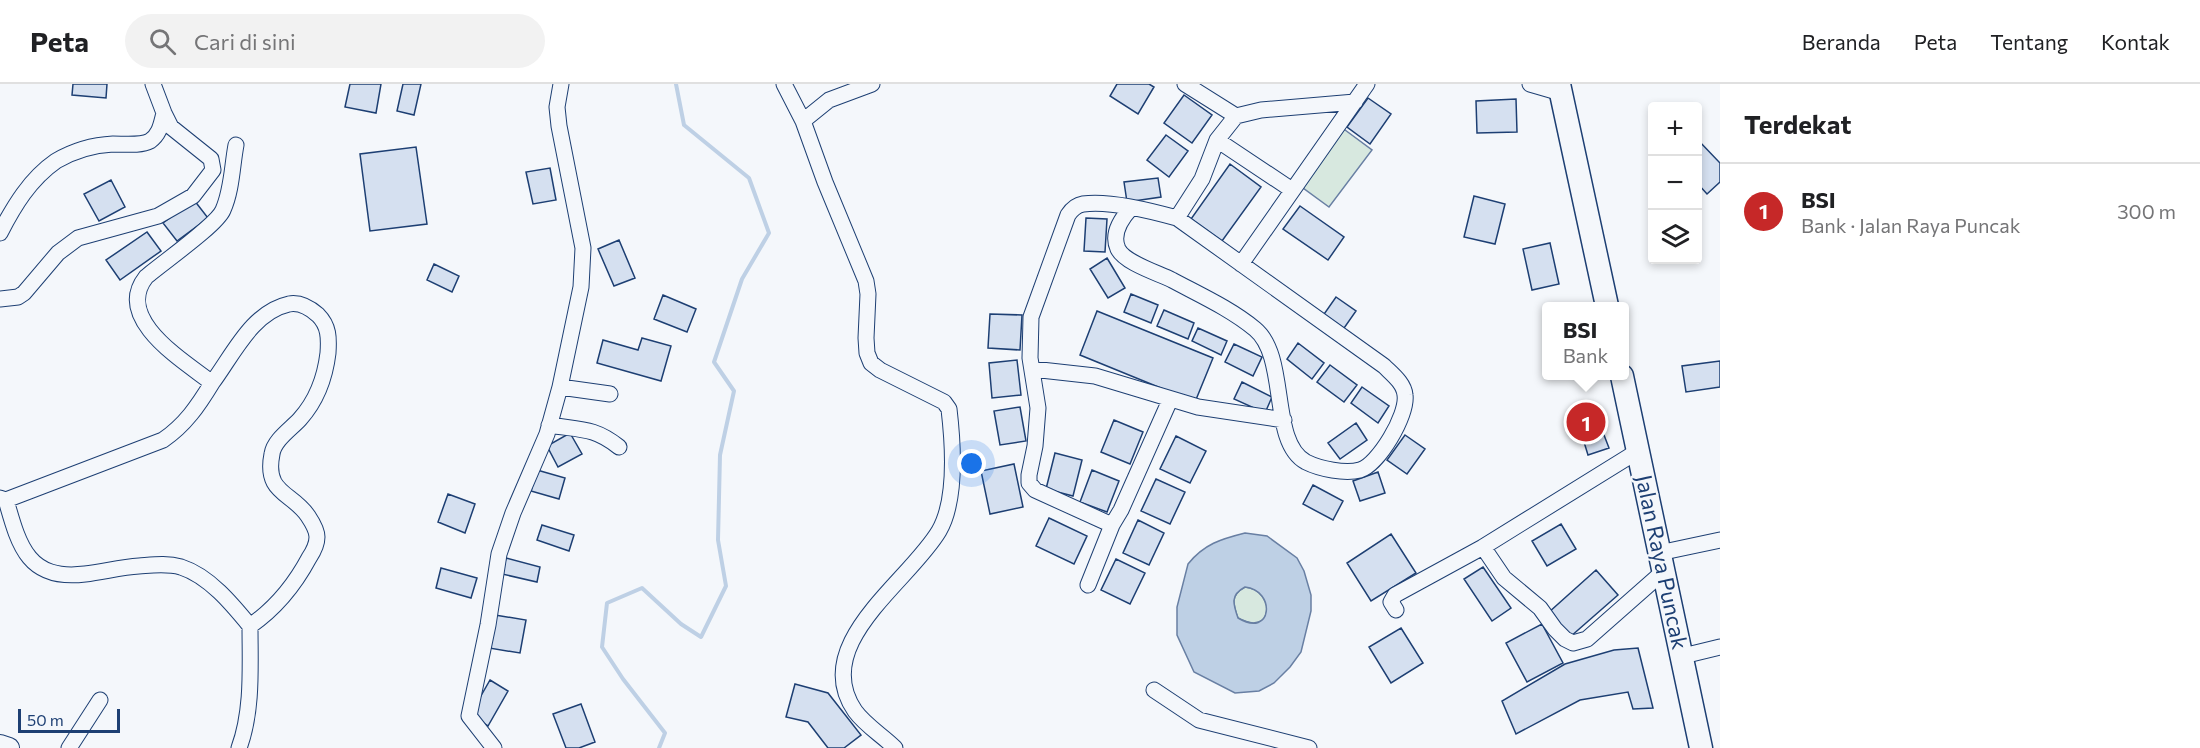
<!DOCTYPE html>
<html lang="id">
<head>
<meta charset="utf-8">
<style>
	:root { --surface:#fff; --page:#f2f2f2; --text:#202124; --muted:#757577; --line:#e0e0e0; --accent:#c62828 }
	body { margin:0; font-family:Commissioner,sans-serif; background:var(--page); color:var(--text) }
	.controls { position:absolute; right:18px; top:18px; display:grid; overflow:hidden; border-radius:6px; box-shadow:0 3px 9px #0003 }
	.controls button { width:54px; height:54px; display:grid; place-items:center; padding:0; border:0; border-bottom:2px solid var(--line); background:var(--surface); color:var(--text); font:30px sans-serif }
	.scale { position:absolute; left:18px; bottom:15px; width:102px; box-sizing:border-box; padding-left:6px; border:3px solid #1d3f73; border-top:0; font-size:16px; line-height:21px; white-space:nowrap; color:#1d3f73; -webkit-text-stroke:4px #f4f7fb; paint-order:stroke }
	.you { position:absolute; left:972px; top:380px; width:21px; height:21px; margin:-15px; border:4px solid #fff; border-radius:50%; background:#1a73e8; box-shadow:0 0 0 9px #1a73e833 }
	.badge { display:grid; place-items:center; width:39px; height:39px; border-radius:50%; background:var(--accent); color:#fff; font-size:20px; font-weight:700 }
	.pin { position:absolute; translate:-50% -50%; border:3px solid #fff; box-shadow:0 2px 6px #0006 }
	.popup { position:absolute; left:1542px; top:218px; width:87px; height:78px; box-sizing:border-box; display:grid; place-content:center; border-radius:6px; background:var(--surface); filter:drop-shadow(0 2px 4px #0005); font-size:20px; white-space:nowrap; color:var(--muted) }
	.popup b { font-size:22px; color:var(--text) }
	.popup::after { content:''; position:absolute; left:50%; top:100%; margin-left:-12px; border:12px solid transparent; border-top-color:var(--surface) }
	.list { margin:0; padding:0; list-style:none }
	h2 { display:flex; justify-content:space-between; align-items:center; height:78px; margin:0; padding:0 24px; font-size:26px }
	h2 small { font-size:20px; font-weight:400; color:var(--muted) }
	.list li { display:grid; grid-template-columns:39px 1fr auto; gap:18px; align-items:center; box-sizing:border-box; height:96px; padding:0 24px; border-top:2px solid var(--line) }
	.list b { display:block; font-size:22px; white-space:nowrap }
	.list p { margin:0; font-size:20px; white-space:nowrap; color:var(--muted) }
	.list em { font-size:20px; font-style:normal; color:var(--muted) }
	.icon { flex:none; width:33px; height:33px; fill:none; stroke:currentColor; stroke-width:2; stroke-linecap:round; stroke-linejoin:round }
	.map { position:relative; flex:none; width:1720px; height:664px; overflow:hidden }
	header { display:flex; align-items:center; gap:36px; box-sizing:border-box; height:84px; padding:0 30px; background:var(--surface); border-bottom:2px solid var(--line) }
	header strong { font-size:28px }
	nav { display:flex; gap:33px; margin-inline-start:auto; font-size:21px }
	.search { width:420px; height:54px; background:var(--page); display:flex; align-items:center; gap:15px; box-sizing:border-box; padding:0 21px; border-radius:33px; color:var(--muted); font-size:22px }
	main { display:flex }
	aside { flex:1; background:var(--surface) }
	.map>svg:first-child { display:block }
	.green { fill:#d7e8df; stroke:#687fa3; stroke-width:1.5 }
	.water { fill:#bed0e5; stroke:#687fa3; stroke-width:1.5; fill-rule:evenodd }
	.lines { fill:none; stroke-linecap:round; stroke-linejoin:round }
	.stream { stroke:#bed0e5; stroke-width:4 }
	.building { fill:#d5e0f0; stroke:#1d3f73; stroke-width:1.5 }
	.minor-casing { stroke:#1d3f73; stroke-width:17 }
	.major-casing { stroke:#1d3f73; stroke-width:22 }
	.highway-casing { stroke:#1d3f73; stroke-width:25 }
	.minor { stroke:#f4f7fb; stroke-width:15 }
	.major { stroke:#f4f7fb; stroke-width:20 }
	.highway { stroke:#f4f7fb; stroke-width:22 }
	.labels { text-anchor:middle; stroke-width:4.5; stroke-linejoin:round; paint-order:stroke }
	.street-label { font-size:22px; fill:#1d3f73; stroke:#f4f7fb }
</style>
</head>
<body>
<header>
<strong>Peta</strong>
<div class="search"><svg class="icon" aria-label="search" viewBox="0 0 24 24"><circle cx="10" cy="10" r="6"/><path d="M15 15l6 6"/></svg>Cari di sini</div>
<nav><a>Beranda</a><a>Peta</a><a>Tentang</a><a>Kontak</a></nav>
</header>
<main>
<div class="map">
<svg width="1720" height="664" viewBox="0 0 1720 664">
	<rect width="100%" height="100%" fill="#f4f7fb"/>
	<path class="green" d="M1341,43l31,23 -43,57 -30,-22z
		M1245,503c31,3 29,51 -7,31 -5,-14 -8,-23 7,-31z"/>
	<path class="water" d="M1245,449l22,3 30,22 7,13 7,24v16l-10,41 -11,15 -16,16 -15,8 -24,2 -41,-21 -17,-37v-28l11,-43c16,-20 33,-25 57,-31zM1245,503c31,3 28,52 -7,31 -5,-14 -8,-23 7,-31z"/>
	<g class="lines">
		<path class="stream" d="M659,664l6,-15 -42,-54 -21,-32 5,-44 35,-15 39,36 20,13 25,-51 -8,-46 2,-85 14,-64 -20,-29 28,-83 27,-46 -20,-55 -65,-53 -8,-41"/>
	</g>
	<path class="building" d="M73,0h34l-1,14 -34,-3z
		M350,0h31l-5,29 -31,-6z
		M403,0h18l-7,31 -17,-4z
		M1117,0h32l5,3 -16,27 -28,-18z
		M1184,11l28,20 -20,28 -28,-20z
		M1368,14l23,16 -21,30 -23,-17z
		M1516,15l1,33 -40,1 -1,-32z
		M1166,51l22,16 -19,26 -22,-17z
		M1698,56l22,23v19l-13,12 -9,-10z
		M416,63l11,77 -57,7 -10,-77z
		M1230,80l31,23 -39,54 -31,-22z
		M550,84l6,32 -23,4 -7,-32z
		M1158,94l3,19 -34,5 -3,-20z
		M111,96l14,27 -26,14 -15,-27z
		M1474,112l31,8 -10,40 -31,-7z
		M194,116l14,18 -31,23 -14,-18z
		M1300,122l44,31 -16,23 -45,-31z
		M1086,134l21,1 -2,33 -21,-1z
		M147,148l14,19 -41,29 -14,-20z
		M619,156l16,38 -21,8 -16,-37z
		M1550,159l9,41 -27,6 -9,-41z
		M1107,174l18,30 -17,10 -18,-29z
		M434,180l25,12 -7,16 -25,-12z
		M1131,210l27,11 -7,18 -27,-11z
		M663,211l33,14 -9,23 -33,-13z
		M1336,213l20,14 -14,20 -20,-14z
		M1164,226l30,13 -6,16 -31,-13z
		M1097,227l116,47 -18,44 -115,-47z
		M990,230l32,1 -2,35 -32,-2z
		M1198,244l29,13 -6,14 -29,-14z
		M642,254l29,8 -10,35 -64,-18 6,-23 35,10z
		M1298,259l26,20 -12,16 -25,-20z
		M1234,260l28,13 -9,19 -28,-14z
		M1017,276l4,35 -29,3 -3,-35z
		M1720,277v26l-34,5 -4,-26z
		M1330,281l27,20 -13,17 -27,-20z
		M1242,298l30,15 -7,16 -31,-14z
		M1362,303l27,19 -11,17 -27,-20z
		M1020,323l6,34 -26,4 -6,-34z
		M1596,327l5,14 -26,8 -5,-14z
		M1114,336l29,12 -13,32 -29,-12z
		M1356,339l11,17 -27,19 -12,-16z
		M1601,341l3,10 -23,8 -4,-11z
		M570,349l12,21 -24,13 -11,-21z
		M1405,351l20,14 -18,25 -20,-14z
		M1604,351l5,13 -21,7 -4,-13z
		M1176,352l30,15 -16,32 -30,-14z
		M1055,369l27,7 -9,36 -27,-7z
		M1014,380l9,43 -33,7 -9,-43z
		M537,386l28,8 -6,21 -28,-8z
		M1092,386l27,11 -12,31 -27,-10z
		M1378,388l7,21 -25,8 -7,-20z
		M1156,395l29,13 -15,32 -29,-13z
		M1313,401l30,16 -10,19 -30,-16z
		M448,410l27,10 -10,29 -27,-11z
		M1049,434l38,18 -13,28 -38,-18z
		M1138,436l26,13 -15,32 -26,-12z
		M1561,440l15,25 -29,17 -15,-25z
		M542,441l32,10 -5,16 -32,-11z
		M1391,450l25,39 -45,28 -24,-38z
		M506,474l34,9 -3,15 -35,-8z
		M1116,475l29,14 -15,31 -29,-14z
		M1483,483l28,41 -19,13 -28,-42z
		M441,484l36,10 -6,20 -35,-10z
		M1596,486l22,25 -48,42 -22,-24z
		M495,531l31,5 -6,33 -31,-5z
		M1542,540l21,39 -36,19 -21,-39z
		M1401,544l22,35 -32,20 -22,-36z
		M1638,564l15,60 -20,1 -5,-17 -48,8 -64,34 -14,-33 63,-37 49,-14z
		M490,596l18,11 -20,35 -18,-11z
		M795,600l33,9 33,42 -17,13h-16l-20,-26 -22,-5z
		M581,620l14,38 -16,6h-13l-13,-34z"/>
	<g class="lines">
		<g class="minor-casing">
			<path id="minor" d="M784,0l19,37 22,61 41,99 2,13 -2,44 1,15 4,10 9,7 64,32 5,7c4,34 8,91 -10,122 -30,51 -130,113 -84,180 11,15 27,24 40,37
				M1185,0l51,32
				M1530,0l31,9
				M803,37l26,-21 43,-16
				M1217,56l75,50
				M236,61c-4,21 -4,45 -13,65 -6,15 -61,53 -77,67 -33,42 38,84 66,106 21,-28 40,-71 77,-79 11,-2 21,4 29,11 11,11 11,23 10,38 -3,25 -11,47 -28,66 -9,10 -26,21 -28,35 -8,40 20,38 36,62 4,6 9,14 9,21 0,7 -4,15 -8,21 -15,28 -33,50 -59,68
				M1131,124c-10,11 -20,26 -13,41 7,14 40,24 54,31 28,15 59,29 83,49 34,28 14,113 51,133 14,7 39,12 54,8 18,-5 48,-55 45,-75 -1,-12 -13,-21 -21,-29l-207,-148c-25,-7 -68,-18 -94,-14 -6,1 -11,5 -15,11l-37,102 -1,41 8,50 -3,38 -6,29v8l6,7 77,35 9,-15 49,-110
				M1177,134l25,-39 15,-39 19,-24 25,-6 94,-8
				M0,149c14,-27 30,-54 56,-72 17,-10 38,-16 57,-17 11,0 28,2 37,-3 10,-7 11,-17 14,-28
				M1241,180l126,-180
				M0,215l18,-2 6,-4 34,-40 20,-15 80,-22 35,-20 20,-26 -2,-11 -40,-32 -7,-14 -11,-29
				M1032,285l63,7 103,31 86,13
				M560,303l50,7
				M549,341c31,5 45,2 70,22
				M1638,367l-155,96 21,31 36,30 15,21 10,10 8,4 14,-4 76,-67
				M0,414l6,2c13,46 22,81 79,74 18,-2 36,-7 54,-8 14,-1 28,-3 42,1 28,9 51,37 69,59 0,40 3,84 -11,122
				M6,416l157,-60c22,-15 35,-34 49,-57
				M1659,469l61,-13
				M1088,501l24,-60
				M1396,526l-5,-8 4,-7 88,-48
				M1683,572l37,-9
				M1154,606l45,30 110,28
				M69,664l31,-48
				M494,664l-25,-32 19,-91 11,-71 14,-41 34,-79 13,-47 21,-100 2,-39 -24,-122 -2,-19 4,-23"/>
		</g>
		<g class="major-casing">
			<path id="major" d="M0,661l9,3"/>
		</g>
		<g class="highway-casing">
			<path id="highway" d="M1559,0l48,222
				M1622,292l79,372"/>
		</g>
		<use href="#minor" class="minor"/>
		<use href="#major" class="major"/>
		<use href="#highway" class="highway"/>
	</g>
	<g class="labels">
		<g class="street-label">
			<text transform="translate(1662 478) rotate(78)" y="8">Jalan Raya Puncak</text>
		</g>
	</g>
</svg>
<div class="controls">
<button>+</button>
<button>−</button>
<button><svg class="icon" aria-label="layers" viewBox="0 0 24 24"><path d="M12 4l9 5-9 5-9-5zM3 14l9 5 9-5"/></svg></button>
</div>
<div class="scale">50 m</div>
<div class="you"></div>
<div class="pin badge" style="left:1586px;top:338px">1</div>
<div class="popup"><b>BSI</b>Bank</div>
</div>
<aside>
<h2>Terdekat<small></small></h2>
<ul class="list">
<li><span class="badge">1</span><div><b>BSI</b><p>Bank · Jalan Raya Puncak</p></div><em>300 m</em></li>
</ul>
</aside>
</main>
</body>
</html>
